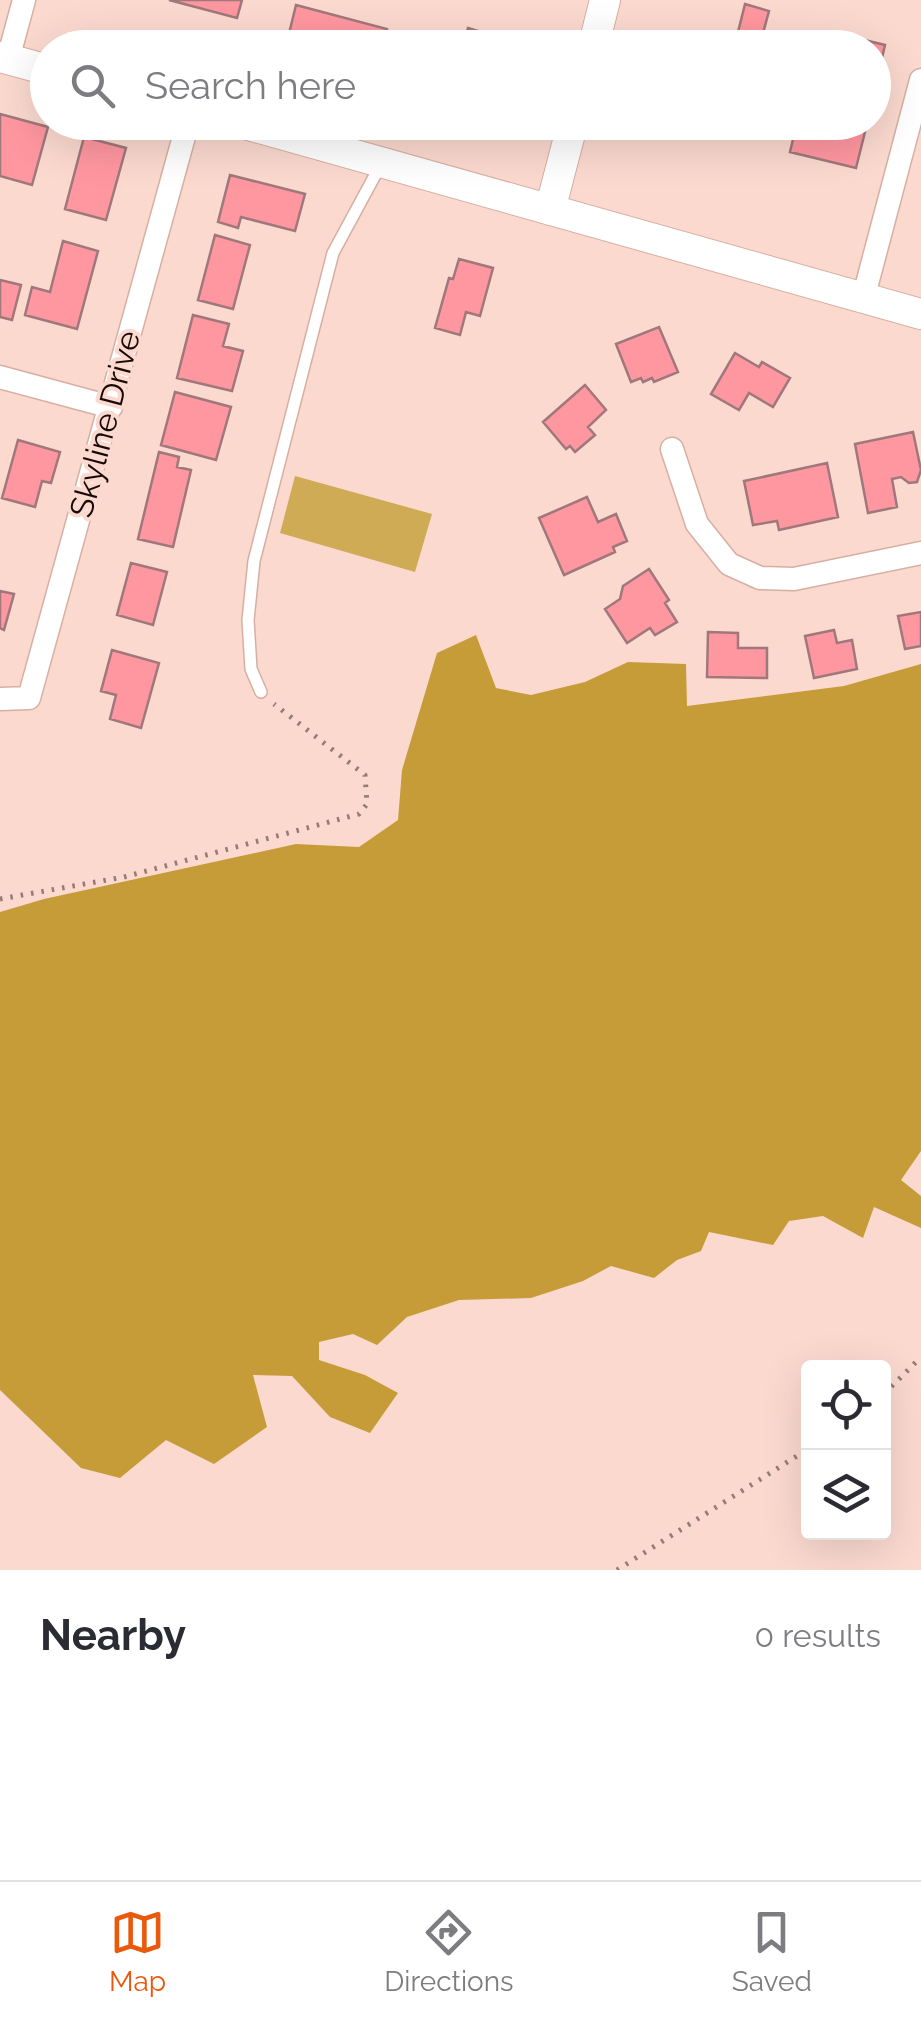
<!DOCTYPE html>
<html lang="en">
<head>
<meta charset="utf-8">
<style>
	:root { --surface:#fff; --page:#f7f7f7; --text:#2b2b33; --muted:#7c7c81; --line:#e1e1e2; --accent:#ea580c }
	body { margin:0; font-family:Raleway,sans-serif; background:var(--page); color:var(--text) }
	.controls { position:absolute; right:30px; bottom:30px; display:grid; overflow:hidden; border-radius:10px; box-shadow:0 10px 40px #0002 }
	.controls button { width:90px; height:90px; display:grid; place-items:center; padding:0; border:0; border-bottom:2px solid var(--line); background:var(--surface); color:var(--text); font:50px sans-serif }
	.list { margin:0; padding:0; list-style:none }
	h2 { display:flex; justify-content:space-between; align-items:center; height:130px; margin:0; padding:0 40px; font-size:42px }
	h2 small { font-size:32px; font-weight:400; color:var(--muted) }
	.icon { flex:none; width:55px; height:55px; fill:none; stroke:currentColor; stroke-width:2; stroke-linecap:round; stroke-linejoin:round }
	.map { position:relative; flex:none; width:921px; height:1570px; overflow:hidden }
	.search { position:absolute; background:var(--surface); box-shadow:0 10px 40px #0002; left:30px; right:30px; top:30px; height:110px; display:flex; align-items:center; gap:25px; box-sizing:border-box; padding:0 35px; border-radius:55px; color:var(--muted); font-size:38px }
	.sheet { height:310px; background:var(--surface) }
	nav { display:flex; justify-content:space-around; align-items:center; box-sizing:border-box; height:140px; border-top:2px solid var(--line); background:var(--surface); font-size:28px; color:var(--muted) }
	nav a { display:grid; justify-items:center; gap:5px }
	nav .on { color:var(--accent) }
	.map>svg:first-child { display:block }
	.green { fill:#d0ab55 }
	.forest { fill:#c59c38 }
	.building { fill:#ff97a0; stroke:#a0787b; stroke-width:2.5 }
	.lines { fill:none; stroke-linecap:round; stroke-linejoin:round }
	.service-casing { stroke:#d7afa2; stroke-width:14 }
	.minor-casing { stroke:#d7afa2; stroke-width:25 }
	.tertiary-casing { stroke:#d7afa2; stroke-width:32 }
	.path { stroke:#947b74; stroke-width:5; stroke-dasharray:2.5 8; stroke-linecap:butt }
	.service { stroke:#fff; stroke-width:11 }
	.minor { stroke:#fff; stroke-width:22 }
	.tertiary { stroke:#fff; stroke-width:30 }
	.labels { text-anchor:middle; stroke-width:8; stroke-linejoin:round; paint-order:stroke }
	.street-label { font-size:32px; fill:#170a06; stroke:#fbd9cf }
</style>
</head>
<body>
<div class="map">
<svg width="921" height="1570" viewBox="0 0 921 1570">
	<rect width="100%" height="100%" fill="#fbd9cf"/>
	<path class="green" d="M295,476l137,38 -17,58 -135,-39z"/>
	<path class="forest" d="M476,635l20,53 35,7 54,-13 43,-20 58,2 1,42 157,-20 77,-22v487l-20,29 20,16v32l-47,-21 -11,31 -40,-22 -34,5 -16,24 -64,-13 -8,19 -24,9 -23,18 -43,-12 -28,15 -52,17 -72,2 -52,17 -30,28 -24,-11 -34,8v18l46,15 33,18 -28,40 -40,-16 -38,-41 -39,-1 14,52 -53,37 -48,-24 -46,38 -39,-10 -81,-78v-478l44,-13 252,-55 63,3 39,-27 4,-50 35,-117z"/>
	<path class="building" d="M169,0h73l-5,18z
		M745,4l24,7 -10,37h-25z
		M296,5l91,24 -6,19 -95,-2z
		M468,28l57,17v3h-63z
		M856,38l29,7 -6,26 -5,-1v-22h-20z
		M0,114l48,13 -16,58 -32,-9z
		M672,122h60l-4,16z
		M797,122h29l39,10 -9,36 -66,-16z
		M84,137l42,11 -20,72 -41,-11z
		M230,175l75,19 -10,37 -54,-14 -3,11 -20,-6z
		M215,235l35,10 -17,64 -35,-9z
		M63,241l35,10 -21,78 -52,-14 7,-28 18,5z
		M459,259l34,9 -13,48 -14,-4 -6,23 -25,-7 14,-50 4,1z
		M0,280l21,5 -9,35 -12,-3z
		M193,315l36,9 -6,22 20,5 -11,40 -55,-13z
		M659,327l19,45 -24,10 -2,-4 -9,4 -2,-4 -10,4 -15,-38z
		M735,353l24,14 3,-5 28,16 -17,29 -24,-14 -10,17 -28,-16z
		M585,385l21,25 -18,17 7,8 -20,17 -5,-6 -4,3 -23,-27z
		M175,392l56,15 -15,53 -55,-15z
		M913,432l8,38 -4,12 -8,1 -8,-6 -9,2 5,28 -29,6 -13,-69z
		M18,440l42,12 -9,31 -9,-2 -7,26 -33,-9z
		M159,452l20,5 -2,10 14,3 -18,77 -35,-8z
		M827,463l11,54 -59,13 -2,-9 -24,4 -9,-44z
		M587,497l11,25 18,-8 11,27 -14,6 2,5 -51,23 -25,-57z
		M131,563l36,9 -14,53 -36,-10z
		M649,569l20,31 -4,3 12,19 -22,13 -5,-7 -23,15 -22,-34 15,-10 3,-13z
		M0,591l14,3 -10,36 -4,-2z
		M921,612v34l-16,3 -7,-33z
		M834,630l3,13 15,-3 5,29 -43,9 -9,-42z
		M708,632l30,1v15h29v30l-60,-1z
		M112,650l47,13 -18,65 -31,-9 6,-24 -15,-4z"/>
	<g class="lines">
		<g class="service-casing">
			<path id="service" d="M261,692l-10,-23 -3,-49 6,-59 79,-308 47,-87"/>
		</g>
		<g class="minor-casing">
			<path id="minor" d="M8,59l16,-59
				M863,299l58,-219
				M0,377l111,30
				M672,449l25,75 32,40 31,14 34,1 127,-26
				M0,699l29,-1 159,-576"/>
		</g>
		<g class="tertiary-casing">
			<path id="tertiary" d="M593,48l12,-48
				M0,57l48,13
				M238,122l683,192
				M550,210l23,-88"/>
		</g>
		<path class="path" d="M0,899l124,-22 235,-63 8,-10 -2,-29 -91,-71
			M884,1394l37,-37
			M617,1570l191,-121"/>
		<use href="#service" class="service"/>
		<use href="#minor" class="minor"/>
		<use href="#tertiary" class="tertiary"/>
	</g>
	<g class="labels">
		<g class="street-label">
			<text transform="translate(105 424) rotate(-75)" y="11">Skyline Drive</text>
		</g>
	</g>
</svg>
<div class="controls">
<button><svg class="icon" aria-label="locate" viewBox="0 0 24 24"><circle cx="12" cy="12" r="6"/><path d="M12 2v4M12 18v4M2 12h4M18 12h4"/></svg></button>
<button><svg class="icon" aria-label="layers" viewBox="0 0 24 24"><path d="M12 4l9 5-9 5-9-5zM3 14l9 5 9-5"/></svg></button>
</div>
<div class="search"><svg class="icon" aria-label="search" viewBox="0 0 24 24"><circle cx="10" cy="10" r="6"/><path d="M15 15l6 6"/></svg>Search here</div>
</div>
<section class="sheet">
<h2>Nearby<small>0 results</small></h2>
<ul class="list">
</ul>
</section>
<nav>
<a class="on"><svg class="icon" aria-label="map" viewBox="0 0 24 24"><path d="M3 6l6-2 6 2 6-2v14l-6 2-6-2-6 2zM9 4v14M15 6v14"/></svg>Map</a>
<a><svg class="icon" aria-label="directions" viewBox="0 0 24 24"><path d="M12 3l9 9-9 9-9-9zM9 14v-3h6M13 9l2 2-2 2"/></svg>Directions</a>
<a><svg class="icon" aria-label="saved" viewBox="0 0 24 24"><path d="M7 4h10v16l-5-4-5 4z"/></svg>Saved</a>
</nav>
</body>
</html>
